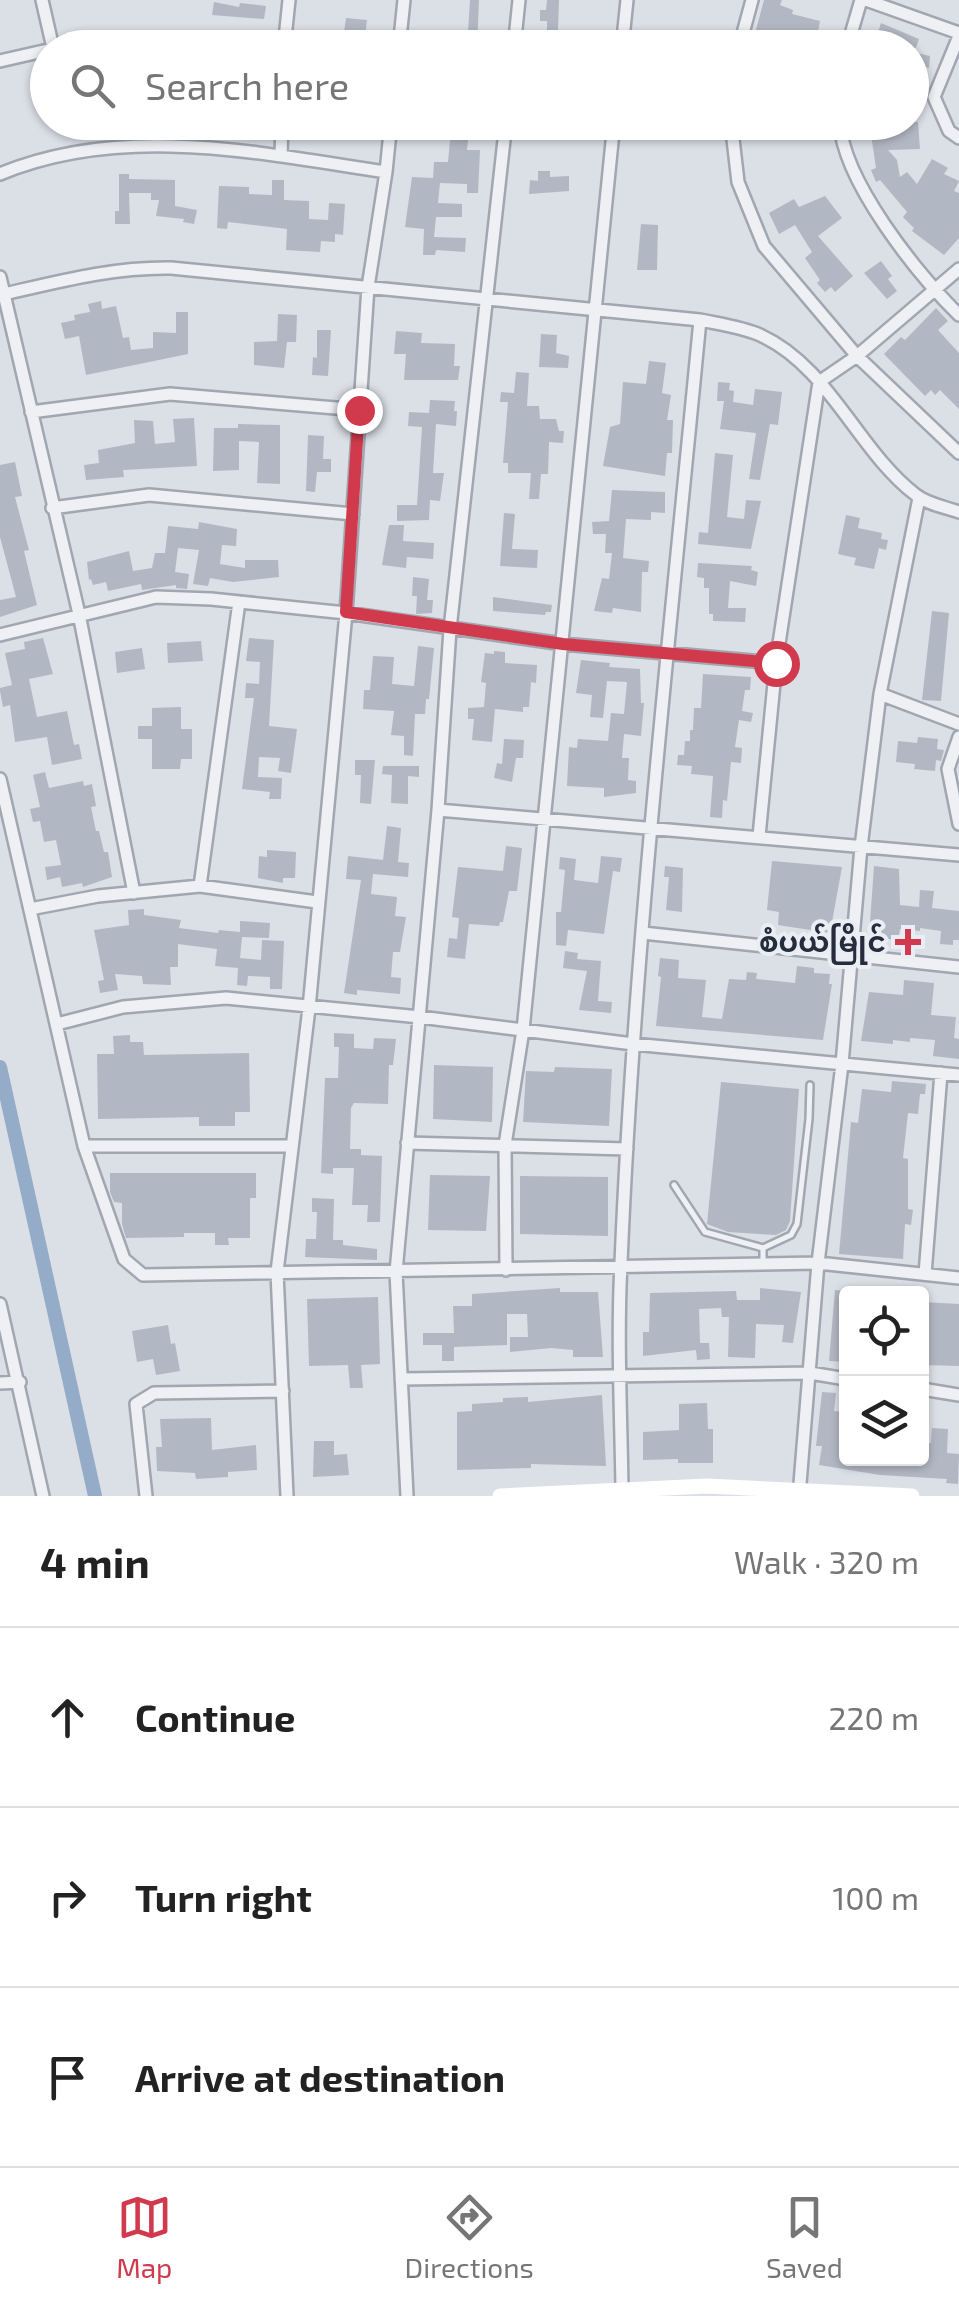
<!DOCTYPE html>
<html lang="en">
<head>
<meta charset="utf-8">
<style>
	:root { --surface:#fff; --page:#f2f2f2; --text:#222; --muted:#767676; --line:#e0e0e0; --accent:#d13a4c }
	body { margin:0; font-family:"Exo 2","Noto Sans Myanmar",sans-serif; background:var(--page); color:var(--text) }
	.controls { position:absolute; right:30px; bottom:30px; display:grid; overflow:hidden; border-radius:10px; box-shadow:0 2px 8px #0004 }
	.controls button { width:90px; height:90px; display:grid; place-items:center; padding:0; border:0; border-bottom:2px solid var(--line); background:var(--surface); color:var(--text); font:50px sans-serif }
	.stop { position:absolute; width:30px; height:30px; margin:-22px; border:8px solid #d13a4c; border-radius:50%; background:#fff }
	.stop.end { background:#d13a4c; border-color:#fff; box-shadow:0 2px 10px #0008 }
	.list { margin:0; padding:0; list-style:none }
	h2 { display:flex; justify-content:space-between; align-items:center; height:130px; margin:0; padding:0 40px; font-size:42px }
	h2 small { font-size:32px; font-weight:400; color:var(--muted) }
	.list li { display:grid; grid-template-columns:65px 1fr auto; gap:30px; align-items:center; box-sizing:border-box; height:180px; padding:0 40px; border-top:2px solid var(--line) }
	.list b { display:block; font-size:38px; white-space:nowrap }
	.list em { font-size:32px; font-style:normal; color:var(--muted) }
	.icon { flex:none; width:55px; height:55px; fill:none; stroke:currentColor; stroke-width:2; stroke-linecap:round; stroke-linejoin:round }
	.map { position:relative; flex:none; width:959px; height:1496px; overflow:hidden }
	.search { position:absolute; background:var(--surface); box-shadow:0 2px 8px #0004; left:30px; right:30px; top:30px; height:110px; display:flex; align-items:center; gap:25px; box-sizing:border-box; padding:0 35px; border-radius:55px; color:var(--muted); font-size:38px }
	.sheet { height:670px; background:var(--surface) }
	nav { display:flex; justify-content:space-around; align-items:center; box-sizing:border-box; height:140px; border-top:2px solid var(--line); background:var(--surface); font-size:28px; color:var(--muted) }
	nav a { display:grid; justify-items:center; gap:5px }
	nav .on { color:var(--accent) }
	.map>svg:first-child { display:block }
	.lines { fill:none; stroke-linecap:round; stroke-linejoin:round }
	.canal { stroke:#94acc8; stroke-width:14 }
	.building { fill:#b2b8c3 }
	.lane-casing { stroke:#a1a6b0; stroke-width:10 }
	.street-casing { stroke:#a1a6b0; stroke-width:16 }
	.lane { stroke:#eef0f4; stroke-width:5 }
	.street { stroke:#eef0f4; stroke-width:11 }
	.secondary { stroke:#fff; stroke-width:15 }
	.route { stroke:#d13a4c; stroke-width:12 }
	.poi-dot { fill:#d13a4c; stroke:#eaeef4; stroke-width:4 }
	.labels { text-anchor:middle; stroke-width:8; stroke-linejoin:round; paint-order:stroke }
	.poi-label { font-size:28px; font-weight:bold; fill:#252d3c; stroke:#eaeef4; text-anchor:end }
</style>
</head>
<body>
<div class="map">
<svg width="959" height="1496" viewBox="0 0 959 1496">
	<rect width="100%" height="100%" fill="#dbdfe6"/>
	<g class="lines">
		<path class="canal" d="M0,1067l95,429"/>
	</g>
	<path class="building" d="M470,0h9l-2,48h-10z
		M547,0h12l-1,31 37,3 -2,14 -46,-3v-24h-7v-11h6z
		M764,0h18l-2,5 13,5 -1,4 28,7 -5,27h-64z
		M214,2l25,5 1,-4 26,3 -2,13 -52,-4z
		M346,18l21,2 -2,16 11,1 -1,11h-33z
		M881,23l38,16 -3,9h-43z
		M912,52l18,4 -1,12 -4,-1v34h-13z
		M874,122h44l2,27 -32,1 9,10 3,17 7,-5 10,12 15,-25 16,9 -4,6 15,7 -5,10 5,2v45l-15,17 -32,-24 2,-3 -11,-11 4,-5 -27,-32 -4,2 -5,-12 5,-2 -6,-40h4z
		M451,129l18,1 -2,20h13l-2,43h-11v-9l-27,-1 -2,20 24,1v13h-26l-2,20 32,1 -1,14 -29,-2 -1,5h-12l1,-26 -19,-2 7,-50 21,1 1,-16h14z
		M538,171h12v6l19,-1v15l-40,3 1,-14 8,1z
		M119,174h10v5l46,1v26l22,4 -3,14 -11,-2 1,-3 -28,-3 3,-16h-8v-7h-22l1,31h-15v-13h4z
		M272,180h12v20l25,1v18l19,1 1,-17 16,1 -2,31 -8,-1v8l-14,-1 -1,11 -34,-2 1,-21 -59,-7 -1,7 -10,-1 2,-42 30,1v7l23,1z
		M825,196l17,22 -24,18 35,40 -18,16 -4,-5 -6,5 -8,-9 3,-3 -15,-22 7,-6 -17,-27 -16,9 -10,-21 25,-14 5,8z
		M641,224l17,1 -1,45h-20z
		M881,261l11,15 -4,3 9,12 -10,8 -23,-26z
		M101,301l1,8 14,-3 7,32 6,-1 2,13 22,-2v-16l23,1v-21h12v42l-102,21 -7,-39 -14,3 -4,-16 14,-3 -1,-5 16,-3 -2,-8z
		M936,308l12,13 -10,9 21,23v56l-19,-19 -5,5 -4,-5 -6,6 -41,-42 17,-17 4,3z
		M278,314l19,1 -1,27h-9l-3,26 -30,-3v-23l23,-1z
		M317,330h14l-3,46 -16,-1 1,-18 4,1z
		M396,331l26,2 -1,10 34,1 -1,22h6l-2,14h-54l2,-26h-12z
		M541,334l16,1 -1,18 13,3 -1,12 -29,-1z
		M649,361l17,2 -4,30 9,2 -4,25h6l-1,33h-5l-2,23 -62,-10 7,-39 10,-3 3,-42 23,2z
		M516,372l13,1 -2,33h12l1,13h16l3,12h5l-1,12 -14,-1 -1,32h-7l-2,25h-10l2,-26h-23v-10h-5l5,-61h-8l1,-10 13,1z
		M718,382l12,1 -1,7 5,1 -1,11 20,3 2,-16 27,3 -4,33 -8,-1 -10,56 -11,-1 7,-46 -36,-4 4,-28h-7z
		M430,400l25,1 -1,10h3l-1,15 -20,-2 -3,49h11l-4,28 -10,-1 -1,20 -32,1v-16h20l5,-78 -14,-1 1,-14 20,1z
		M194,418l3,48 -74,4 1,7 -38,3 -2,-15 15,-2 -1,-13 37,-7 -1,-23 19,1 2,23 20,-2 -2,-23z
		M238,424l42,1v59l-23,-1 2,-41 -20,-1v29l-26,1 1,-43h24z
		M308,435l16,1 -1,23h8v13h-14l-2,20 -9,-1z
		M715,453l18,2 -6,62 17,2 2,-19 15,1 -10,48 -53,-5 1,-12 9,1z
		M15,462l7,34 -7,1 14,53 -5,1 13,54 -37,12v-17l16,-3 -16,-60v-72z
		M612,490l53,2v21l-14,-1v8l-25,-1 -3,39 26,3 -1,11h-6l-1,40 -28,-4 -1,5 -18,-2 8,-33 7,1 3,-26h-7l1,-19h-13l-1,-12 17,-1z
		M504,513l11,1 -3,35 26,1 -1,18 -37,-2z
		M846,515l14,3 -2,10 24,5 -1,6 7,1 -2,10 -7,-2 -5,21 -20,-4 2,-7 -18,-4z
		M199,522l38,7 -1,17 -14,-1 -2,19 25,4v-8h33l1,17 -46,5 -23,-4 -2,8 -15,-2 6,-34 -21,-2 -3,24 14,2 -2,15 -11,-1v-3l-34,5 -1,-6 -33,7 -2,-9 -13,3 -2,-6 -2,1 -2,-18 42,-11 4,20 19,-3 3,-15h10l3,-27 30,3z
		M389,525h15l-1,16 31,2 -1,16 -26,-2 -1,11 -24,-3z
		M698,563l54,3 -1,4 7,2 -2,14 -26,-5 -2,27h18l-1,14 -32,-1v-7h-4v-26h-5v-10l-7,-1z
		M413,577l16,2 -2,21h6l-1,13 -16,1 1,-18h-5z
		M493,597l59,8 -1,7h-5l-1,3 -52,-4z
		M932,611l17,2 -8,88 -19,-1z
		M43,638l10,36 -24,5 8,38 30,-6 7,34 5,-1 3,15 -30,6 -5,-28 -32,5 -5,-37 -7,2 -3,-16v-3l12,-3 -7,-32 20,-4 -1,-7z
		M249,638l25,2 -5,86 28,3 -6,44 -13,-2 2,-13 -21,-1 -1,20 24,1 -1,21h-12l1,-7 -28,-3 12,-91h-9l1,-15 13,1 1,-22 -14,-1z
		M201,641l2,20 -35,2 -1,-20z
		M418,646l16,2 -5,51h-3l-1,15h-10l-2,42 -9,-1v-19l-13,-1 3,-24 -31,-2 1,-19h6l3,-34 21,1 -2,27 22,2z
		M142,648l3,21 -28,4 -2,-21z
		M494,651l11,1v11l32,2 -1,18 -5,-1 -2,25h-6v5l-28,-3 -3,33 -20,-2 2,-21h-6v-11l16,-1 2,-24 -5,-1 4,-29 9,1z
		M581,660l29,3 -1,4 31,2 1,34h3l-3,33 -17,-2 -2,24h7l-1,22 8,1v12l-32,4v-9l-37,-2 2,-39 8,1 1,-9 30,2 3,-28 13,1 3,-32 -20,-1 -4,37 -13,-1 2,-22 -16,-2z
		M703,674l48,3 -1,13h-5l-3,21 11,2 -2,9 -12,-2 -4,27 7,1 -1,15 -10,-1 -4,39 -4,-1 -1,18 -12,-1 3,-41 -22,-2 1,-8 -15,-1 1,-10h6l1,-14h5v-11h3l1,-22h7z
		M181,707v22h11v30h-11l-1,10h-28v-30h-14v-13h14v-18z
		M918,737l20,2 -1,10 7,1 -3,11 -5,-1 -1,11 -21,-2 1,-5 -19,-2 2,-21 19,2z
		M504,739l20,1 -1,18h-7l-4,24 -18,-4 3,-15 5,1z
		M355,760h20l-4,44 -11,-1 1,-28h-6z
		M383,766h36v11l-11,-1v28l-17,-1 1,-28 -10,-1z
		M45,772l4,16 34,-7 1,5 8,-2 4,22 -5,1 5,24h3l5,21h4l4,25 -29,10 -1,-4 -20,4 -2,-10 -13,3 -2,-13 16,-2 -5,-25 -12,2 -4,-21 -7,1 -3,-13 10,-2 -7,-32z
		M387,826l14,2 -3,34 11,1 -1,14 -35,-3 -2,20 26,3 -2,19 11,1 -6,35h-7l-2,25 10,1 -1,16 -43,-4v5l-13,-2 17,-113 -15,-1 2,-23 35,4z
		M506,846l16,2 -5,43h-8l-6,31h-3l-1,4 -30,-2 -4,35 -18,-2 2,-19 8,1 2,-21 -7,-1 6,-50 45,4z
		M267,850l29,2 -1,26h-12v5l-25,-5 1,-22 8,1z
		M601,856l21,2 -2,14 -7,-1 -9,63 -36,-4 -2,16 -10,-1v-33h5l4,-42 -6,-1 1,-12 16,2 -2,21 24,3z
		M772,861l70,6 -12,66 -52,-8 1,-13 -12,-2z
		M665,866l18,2 -1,44 -16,-2 3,-33h-5z
		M874,866l25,3 1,36 19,2 1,-17 14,1 -2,17 27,3v29h-6v5l-13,-1 1,-13 -21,-3v3l-20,-2 -2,11 -29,-3z
		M144,909v6l37,5 -2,8 39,5 1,-3 21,2v-11l30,2 -1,15 -27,-1 -2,21 21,2 1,-20 22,1 -2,48h-12v-12l-22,-1 -1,10 -10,-1 1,-17 -23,-2 2,-17 -39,-5v23h-8l1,18 -28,-1 -1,-8 -27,-2 3,16 -18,3 -2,-12 6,-1 -10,-50 35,-5 -1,-15z
		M565,951l13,2 -1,6 24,2 -3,40 14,1 -1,11 -32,-3 8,-39 -24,-3z
		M660,958l19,2 -1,18 28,2 -4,37 20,2 7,-40 17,1 1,-8 10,1 -1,6 39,4 2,-17 17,2v5l16,1 -1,10h3l-9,56 -167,-14 5,-49 -3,-1z
		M904,980l30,3 -3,32 25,2 -2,21 5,1v20l-26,-3 2,-16 -25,-2v4l-17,-2v4l-32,-3 8,-49 34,3z
		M334,1033l20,1v14l19,1 1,-11 22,1 -3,26h-4l-1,39 -34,-1 -3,5 -1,41h11v6l21,1 -2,66h-13l1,-17h-16l2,-37h-21v6l-12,-1 4,-95h13l1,-31h-5z
		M130,1035v7h13l1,13 105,-2 1,59h-15v14h-36v-9l-101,2 -1,-65h17l-1,-18z
		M434,1065l59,2 -1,55 -59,-3z
		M555,1067l57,2 -3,57 -86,-4 3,-51 28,1z
		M892,1081l34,3 -1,10h-5l-2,20 -10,-1 -5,45 5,1v50l5,1 -2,15 -6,-1 -2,35 -64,-5 12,-132 7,1 4,-34 29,3z
		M721,1082l78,7 -9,132 -4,9 -10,5 -48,-3 -21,-8z
		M110,1173h146v25h-6v40h-22l1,7h-14v-12h-31v4l-58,1 -4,-14v-21l-8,-1 -4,-10z
		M430,1175l60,1 -4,55 -58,-1z
		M520,1176l88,1v59l-88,-2z
		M312,1198l22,1 -1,41h10v5l34,4v11l-72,-3 1,-18h10l1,-27h-5z
		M560,1288v4h38l5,65h-30v-7l-22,-2 -41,4v-15h18l-1,-23h-20v31l-53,2v14h-12v-16h-19v-12h31l-1,-27h19v-12z
		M760,1288l41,4 -8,51 -11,-1 2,-17 -28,-1 -1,34 -27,-1 1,-40h-7l-1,-9 -22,1 1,34h9l1,16 -13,1 -1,-10 -53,6v-24h6l1,-39 86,-2 1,9h23z
		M835,1290l11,1v71l-17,-1z
		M378,1297l2,67 -19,1 2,23h-13l-2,-23 -39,1 -2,-67z
		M922,1302l37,2v62l-37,-1z
		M168,1325l3,19 4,-1 5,28 -24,4 -3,-16 -16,3 -5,-31z
		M822,1392l14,1 -2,18 12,1v46h76v-15h9l1,-15 16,1 -1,24 12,1 -1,30 -12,-1 1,-4 -67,-4 -61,-10 3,-19h-6z
		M602,1395l4,71 -75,-2v4l-74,2v-58l15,-1v-7l31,-2v-4l25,-1v5z
		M707,1403l1,26h5v34h-35v-4l-35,1v-28l36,-2v-26z
		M211,1418l1,32 44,-5 1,25 -29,2v5l-32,2 -1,-6 -38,-2 -1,-24h6l-2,-28z
		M314,1441h20v14l13,-1 2,21 -36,2z"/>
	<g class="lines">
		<g class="lane-casing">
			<path id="lane" d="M674,1185l31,47 58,16
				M763,1261v-13l28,-13 6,-11 12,-105 1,-34"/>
		</g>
		<g class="street-casing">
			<path id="street" d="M42,0l11,48
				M866,0l93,33
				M959,36l-25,61 15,34 10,7
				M62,48l94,-7 71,7
				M284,48l5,-48
				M399,48l5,-48
				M514,48l5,-48
				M622,48l5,-48
				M739,48l13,-48
				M847,48l14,-48
				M0,61l48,-11
				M731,122l7,60 26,64 93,110 102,97
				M840,122c2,58 78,153 119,193
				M281,156l1,-34
				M0,174c123,-51 259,-21 386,-2
				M0,277l79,337 55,279
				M0,295c57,-13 112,-28 171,-27l529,52c19,4 42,7 60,15 70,32 97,115 156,160 11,9 29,12 43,17
				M31,412l139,-18 189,16
				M52,508l97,-13 204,19
				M0,635l156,-38 55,2 135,14 217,31 213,19
				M880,694l79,30
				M959,737l-11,32 11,55
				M0,779l84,367 40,113 19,16 675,-12 141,15
				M438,810l521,45
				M759,836l17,-173 43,-281 38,-26 102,-87
				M200,886l39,-284
				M30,909l68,-13 102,-10 117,16
				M643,933l316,34
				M57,1024l66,-17 103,-9 194,19 213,27 326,31
				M407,1143l220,6
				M84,1146h207
				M506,1270l-1,-125 18,-115 91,-908
				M925,1274l16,-201
				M0,1304l43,192
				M401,1379l409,-6 36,6
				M0,1383l20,-1
				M922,1389l37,6
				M622,1490c-1,-75 -5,-151 -1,-227 13,-315 49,-629 79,-943
				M146,1496l-10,-92 18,-11 129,-2
				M287,1496l-10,-224 32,-264 37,-395 22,-326 18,-115 5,-50
				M407,1496l-11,-224 42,-462 12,-181 56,-507
				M799,1496l19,-233 24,-199 19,-217 19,-153 39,-196"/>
		</g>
		<use href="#lane" class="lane"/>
		<use href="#street" class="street"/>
		<path class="secondary" d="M500,1496l207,-10 205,10"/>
	</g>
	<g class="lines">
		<path class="route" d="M359,410l-13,202 217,32 213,19"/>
	</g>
	<path class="poi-dot" d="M903 927h10v10h10v10h-10v10h-10v-10h-10v-10h10z"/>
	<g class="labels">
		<g class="poi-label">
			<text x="886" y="952">စံပယ်မြိုင်</text>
		</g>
	</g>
</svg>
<div class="controls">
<button><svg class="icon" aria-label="locate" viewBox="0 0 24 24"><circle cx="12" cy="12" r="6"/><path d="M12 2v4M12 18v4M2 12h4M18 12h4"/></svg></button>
<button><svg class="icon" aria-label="layers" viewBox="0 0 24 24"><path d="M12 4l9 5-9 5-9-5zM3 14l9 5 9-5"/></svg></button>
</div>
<div class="stop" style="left:776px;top:663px"></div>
<div class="stop end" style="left:359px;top:410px"></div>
<div class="search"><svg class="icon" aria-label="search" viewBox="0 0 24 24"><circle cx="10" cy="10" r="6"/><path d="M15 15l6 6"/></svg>Search here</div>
</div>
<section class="sheet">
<h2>4 min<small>Walk · 320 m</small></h2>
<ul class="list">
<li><svg class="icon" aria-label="ahead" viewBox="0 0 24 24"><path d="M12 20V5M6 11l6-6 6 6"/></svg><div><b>Continue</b></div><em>220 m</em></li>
<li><svg class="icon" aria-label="right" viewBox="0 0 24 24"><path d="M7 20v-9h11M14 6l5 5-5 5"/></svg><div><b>Turn right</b></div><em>100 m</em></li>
<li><svg class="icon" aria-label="arrive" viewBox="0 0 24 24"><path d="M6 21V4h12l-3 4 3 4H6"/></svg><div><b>Arrive at destination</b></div></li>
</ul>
</section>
<nav>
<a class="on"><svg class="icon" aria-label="map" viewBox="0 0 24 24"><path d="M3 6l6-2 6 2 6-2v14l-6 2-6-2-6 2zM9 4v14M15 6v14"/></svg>Map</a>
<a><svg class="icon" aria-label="directions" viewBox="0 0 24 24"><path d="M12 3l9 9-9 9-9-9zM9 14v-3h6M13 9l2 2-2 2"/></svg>Directions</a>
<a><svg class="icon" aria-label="saved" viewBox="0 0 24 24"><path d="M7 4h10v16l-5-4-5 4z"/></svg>Saved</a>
</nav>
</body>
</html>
